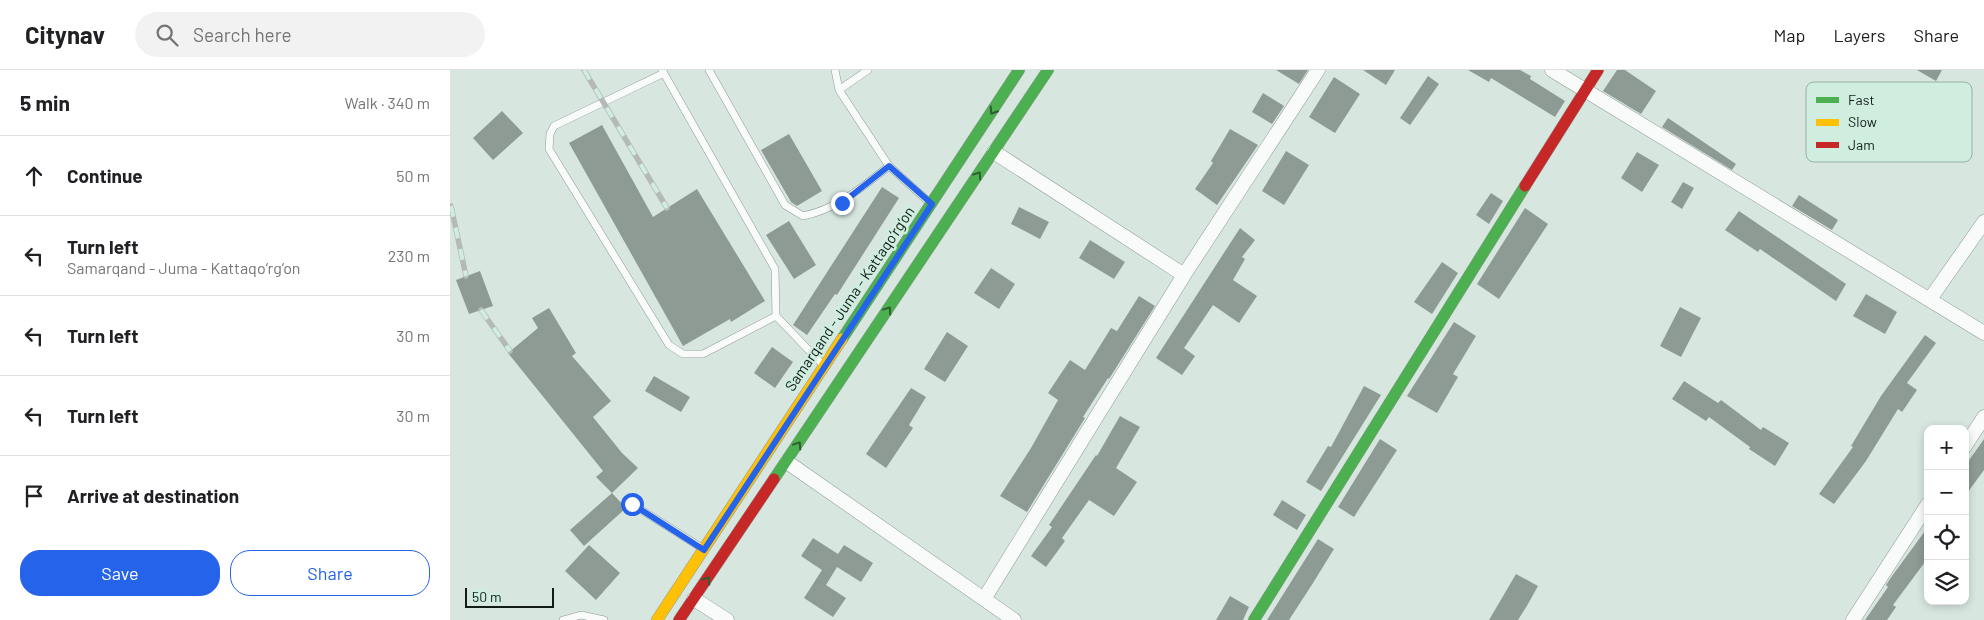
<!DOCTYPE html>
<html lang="en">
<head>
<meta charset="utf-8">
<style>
	:root { --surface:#fff; --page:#f2f2f2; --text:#202124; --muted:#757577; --line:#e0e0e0; --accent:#2563eb }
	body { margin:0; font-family:Barlow,sans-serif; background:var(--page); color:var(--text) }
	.controls { position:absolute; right:15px; bottom:15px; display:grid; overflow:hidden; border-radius:10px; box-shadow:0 2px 8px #0003 }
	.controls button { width:45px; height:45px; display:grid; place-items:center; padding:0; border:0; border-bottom:1px solid var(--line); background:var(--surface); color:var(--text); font:25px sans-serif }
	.scale { position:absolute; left:15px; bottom:12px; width:89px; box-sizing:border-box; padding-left:5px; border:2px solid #111c17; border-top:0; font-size:14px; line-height:18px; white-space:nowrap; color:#111c17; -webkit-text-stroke:4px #d0eee0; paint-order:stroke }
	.stop { position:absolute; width:15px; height:15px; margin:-11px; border:4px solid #2563eb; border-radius:50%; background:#fff }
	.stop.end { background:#2563eb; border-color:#fff; box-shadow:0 1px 5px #0008 }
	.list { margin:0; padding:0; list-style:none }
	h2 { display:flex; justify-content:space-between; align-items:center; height:65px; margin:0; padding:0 20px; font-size:21px }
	h2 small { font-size:16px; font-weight:400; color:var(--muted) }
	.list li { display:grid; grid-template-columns:32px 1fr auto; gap:15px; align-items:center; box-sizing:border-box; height:80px; padding:0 20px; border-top:1px solid var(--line) }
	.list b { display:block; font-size:19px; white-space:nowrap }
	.list p { margin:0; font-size:16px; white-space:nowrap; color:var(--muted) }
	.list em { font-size:16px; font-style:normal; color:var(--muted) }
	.actions { display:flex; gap:10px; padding:15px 20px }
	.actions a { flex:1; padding:11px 0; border:1px solid var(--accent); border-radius:20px; text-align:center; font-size:18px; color:var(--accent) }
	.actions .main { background:var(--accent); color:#fff }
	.icon { flex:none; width:28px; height:28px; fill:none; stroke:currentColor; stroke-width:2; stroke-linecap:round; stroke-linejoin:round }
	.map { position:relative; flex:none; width:1534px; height:550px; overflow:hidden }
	header { display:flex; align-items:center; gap:30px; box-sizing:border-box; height:70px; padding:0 25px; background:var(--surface); border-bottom:1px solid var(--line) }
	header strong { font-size:24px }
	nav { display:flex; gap:28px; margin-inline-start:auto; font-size:18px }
	.search { width:350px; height:45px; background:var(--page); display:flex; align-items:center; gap:12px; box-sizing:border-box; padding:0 18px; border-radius:28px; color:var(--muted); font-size:19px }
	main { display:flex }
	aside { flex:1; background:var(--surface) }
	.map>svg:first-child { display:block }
	.building { fill:#8e9b95 }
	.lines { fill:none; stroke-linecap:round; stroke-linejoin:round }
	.lane-casing { stroke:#8e9a94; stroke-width:8 }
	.street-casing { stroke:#8e9a94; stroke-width:15 }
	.fast-casing { stroke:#8e9a94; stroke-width:12 }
	.slow-casing { stroke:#8e9a94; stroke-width:12 }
	.jam-casing { stroke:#8e9a94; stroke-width:12 }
	.lane { stroke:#f9fbfa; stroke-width:7 }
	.street { stroke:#f9fbfa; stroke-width:14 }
	.fast { stroke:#4caf50; stroke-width:11 }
	.slow { stroke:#ffc107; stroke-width:11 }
	.jam { stroke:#c62828; stroke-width:11 }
	.rail-casing { stroke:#b5b9b7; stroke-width:5.5 }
	.rail { stroke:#d0eee0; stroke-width:4; stroke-dasharray:11; stroke-linecap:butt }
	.oneway { stroke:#2c5e31 }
	.route { stroke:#2563eb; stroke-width:6 }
	.labels { text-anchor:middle; stroke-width:5; stroke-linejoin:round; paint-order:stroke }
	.street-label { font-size:15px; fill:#111c17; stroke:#d0eee0 }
	.key { fill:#d0eee0; stroke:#97afa4; stroke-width:1 }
	.key-label { font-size:14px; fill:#111c17 }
</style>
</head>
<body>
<header>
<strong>Citynav</strong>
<div class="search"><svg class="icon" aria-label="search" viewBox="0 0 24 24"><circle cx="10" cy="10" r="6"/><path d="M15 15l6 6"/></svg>Search here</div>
<nav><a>Map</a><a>Layers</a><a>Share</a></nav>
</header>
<main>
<aside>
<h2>5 min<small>Walk · 340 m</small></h2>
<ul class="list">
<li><svg class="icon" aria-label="ahead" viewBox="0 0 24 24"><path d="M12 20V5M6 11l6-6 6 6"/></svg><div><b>Continue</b></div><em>50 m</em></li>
<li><svg class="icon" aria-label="left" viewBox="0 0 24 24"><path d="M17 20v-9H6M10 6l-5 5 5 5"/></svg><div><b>Turn left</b><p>Samarqand - Juma - Kattaqo‘rg‘on</p></div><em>230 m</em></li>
<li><svg class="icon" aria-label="left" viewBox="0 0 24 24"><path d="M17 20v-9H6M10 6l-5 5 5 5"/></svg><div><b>Turn left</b></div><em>30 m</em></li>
<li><svg class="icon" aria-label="left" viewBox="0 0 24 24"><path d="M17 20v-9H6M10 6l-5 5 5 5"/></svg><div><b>Turn left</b></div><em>30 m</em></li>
<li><svg class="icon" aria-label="arrive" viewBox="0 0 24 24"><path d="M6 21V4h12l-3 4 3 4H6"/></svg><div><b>Arrive at destination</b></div></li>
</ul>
<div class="actions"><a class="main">Save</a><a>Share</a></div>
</aside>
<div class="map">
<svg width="1534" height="550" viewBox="0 0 1534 550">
	<rect width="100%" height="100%" fill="#d7e7df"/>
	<path class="building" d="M826,0h32l-9,14z
		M913,0h32l-9,15z
		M1018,0h52l11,6 -1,3 35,22 -10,16 -64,-39 -2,4z
		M1167,0h8l31,21 -15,23 -38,-23z
		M1467,0h25l-6,11z
		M978,6l11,8 -29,41 -10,-7z
		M884,7l26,17 -25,39 -26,-16z
		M813,23l21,13 -12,18 -20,-12z
		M52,41l21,22 -30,27 -20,-22z
		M1218,48l68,46 -4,6 -70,-43z
		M152,55l51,92 44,-28 68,112 -34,21 -1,-3 -47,27 -114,-203z
		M780,59l28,16 -41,60 -22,-16 18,-26 -2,-2z
		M339,64l33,57 -25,15 -6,-4 -30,-52z
		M836,81l23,14 -25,40 -22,-14z
		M1187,82l22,13 -17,27 -21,-14z
		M1233,112l11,6 -12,21 -11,-7z
		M432,117l17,11 -62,97 -2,-1 -28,41 -14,-10z
		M1041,123l12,8 -14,23 -13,-9z
		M1349,125l39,25 -6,10 -40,-24z
		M569,137l30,15 -9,17 -29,-15z
		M1075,138l23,16 -49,75 -22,-15z
		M1289,141l107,73 -10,17 -76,-52 -2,3 -33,-22z
		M339,151l27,44 -22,14 -28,-44z
		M790,158l15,12 -13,17 3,2 -12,21 24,16 -18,27 -26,-18 -29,43 11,8 -13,19 -26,-17z
		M640,170l35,22 -11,17 -35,-21z
		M992,192l16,11 -26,41 -18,-12z
		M541,198l24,16 -16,25 -25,-16z
		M30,201l13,35 -24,8 -13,-34z
		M1416,224l31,18 -12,22 -32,-18z
		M689,226l16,10 -46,73 -1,-1 -25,39 2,1 -58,94 -27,-16 31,-48 27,-48 -10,-7 22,-33 15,10 26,-42 6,3z
		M1230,237l21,11 -20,39 -21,-11z
		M99,238l27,45 -4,3 39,45 -18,16 29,36 16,15 -26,25 -16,-16 7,-6 -95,-118 30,-25 -6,-10z
		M1004,252l22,14 -23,38 5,3 -21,36 -30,-17z
		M497,262l21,14 -23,36 -21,-13z
		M1475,265l11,8 -29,40 10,7 -15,22 -4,-3 -32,52 -32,43 -15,-10 34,-47 -2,-1 30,-50z
		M322,277l21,15 -18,26 -21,-15z
		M204,306l36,21 -9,15 -36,-21z
		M1234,311l34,22 3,-3 40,30 2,-3 26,16 -14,23 -26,-17 1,-2 -41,-30 -3,4 -34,-22z
		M914,316l17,9 -60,96 -15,-9 22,-36 3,1z
		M461,318l15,9 -17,28 4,3 -27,40 -20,-14z
		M670,346l20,11 -24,41 21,14 -23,34 -25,-16 -27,38 3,3 -19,26 -15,-11 21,-29 -3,-2 47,-70 1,1z
		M930,369l17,11 -43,67 -16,-10z
		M1534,369v31l-19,26v-30z
		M162,423l14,15 -42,38 -14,-16z
		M832,430l24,15 -9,15 -24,-15z
		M1478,457v31l-35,47 3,2 -9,13h-22l23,-33 -2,-2 6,-9z
		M363,468l25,16 6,-9 29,18 -12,19 -24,-15 -11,18 20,13 -13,19 -29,-19 18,-28 -21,-14z
		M868,469l16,10 -21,34 -24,37h-22z
		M139,475l31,28 -24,27 -31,-29z
		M1066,504l22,12 -10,18 -10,16h-29z
		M780,526l19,11 -6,13h-27z"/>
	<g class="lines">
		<g class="lane-casing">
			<path id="lane" d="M212,0l113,199 1,47 47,49
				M259,0l76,135 18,11c35,-7 59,-29 86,-50
				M385,0l4,20 50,76 40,36
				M214,3l-110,53 -4,8 -1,15 120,196 14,9h20l73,-38
				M389,20l29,-20
				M182,434l70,44
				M113,550l18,-5 23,5"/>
		</g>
		<g class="street-casing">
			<path id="street" d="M1102,0l432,263
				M544,82l190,123
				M1480,229l54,-77
				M1515,376l19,-29
				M337,392l227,158
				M244,529l33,21
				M534,529l200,-324 134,-205
				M1403,550l75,-116"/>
		</g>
		<g class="fast-casing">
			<path id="fast" d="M392,269l177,-269
				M324,409l274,-409
				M804,550l271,-434"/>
		</g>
		<g class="slow-casing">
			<path id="slow" d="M207,550l185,-281"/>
		</g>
		<g class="jam-casing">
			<path id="jam" d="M1075,116l73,-116
				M229,550l95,-141"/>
		</g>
		<use href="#lane" class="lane"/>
		<use href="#street" class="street"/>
		<use href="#fast" class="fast"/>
		<use href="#slow" class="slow"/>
		<use href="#jam" class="jam"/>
		<g class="rail-casing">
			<path id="rail" d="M134,0l83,138
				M1,136l15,70
				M31,240l29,41"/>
		</g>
		<use href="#rail" class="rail"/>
	</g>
	<defs><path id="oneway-chevron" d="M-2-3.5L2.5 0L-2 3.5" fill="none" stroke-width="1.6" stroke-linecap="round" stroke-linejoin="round" transform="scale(1.25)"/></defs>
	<g class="oneway">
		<use href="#oneway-chevron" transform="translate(543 41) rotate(123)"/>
		<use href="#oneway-chevron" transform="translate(528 105) rotate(-56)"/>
		<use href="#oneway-chevron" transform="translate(438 240) rotate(-56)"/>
		<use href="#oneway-chevron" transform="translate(348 375) rotate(-56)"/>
		<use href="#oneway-chevron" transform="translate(257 510) rotate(-56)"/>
	</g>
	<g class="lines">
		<path class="route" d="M182,434l72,46 228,-346 -43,-38 -47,37"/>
	</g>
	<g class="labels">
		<g class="street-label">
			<text transform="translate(400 229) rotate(-56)" y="5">Samarqand - Juma - Kattaqo‘rg‘on</text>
		</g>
	</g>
	<rect x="1356" y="12" width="166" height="80" rx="8" class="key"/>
	<rect x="1366" y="27" width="23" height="6" fill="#4caf50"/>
	<rect x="1366" y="49" width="23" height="7" fill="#ffc107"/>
	<rect x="1366" y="72" width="23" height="6" fill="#c62828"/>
	<g class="key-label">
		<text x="1398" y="35">Fast</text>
		<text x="1398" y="57">Slow</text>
		<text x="1398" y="80">Jam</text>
	</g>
</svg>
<div class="controls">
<button>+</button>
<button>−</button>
<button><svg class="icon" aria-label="locate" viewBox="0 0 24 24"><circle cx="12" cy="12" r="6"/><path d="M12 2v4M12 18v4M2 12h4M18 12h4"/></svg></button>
<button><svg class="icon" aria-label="layers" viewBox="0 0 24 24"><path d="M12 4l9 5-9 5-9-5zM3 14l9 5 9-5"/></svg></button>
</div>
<div class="scale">50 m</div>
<div class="stop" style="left:182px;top:434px"></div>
<div class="stop end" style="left:392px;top:133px"></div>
</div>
</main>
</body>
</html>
